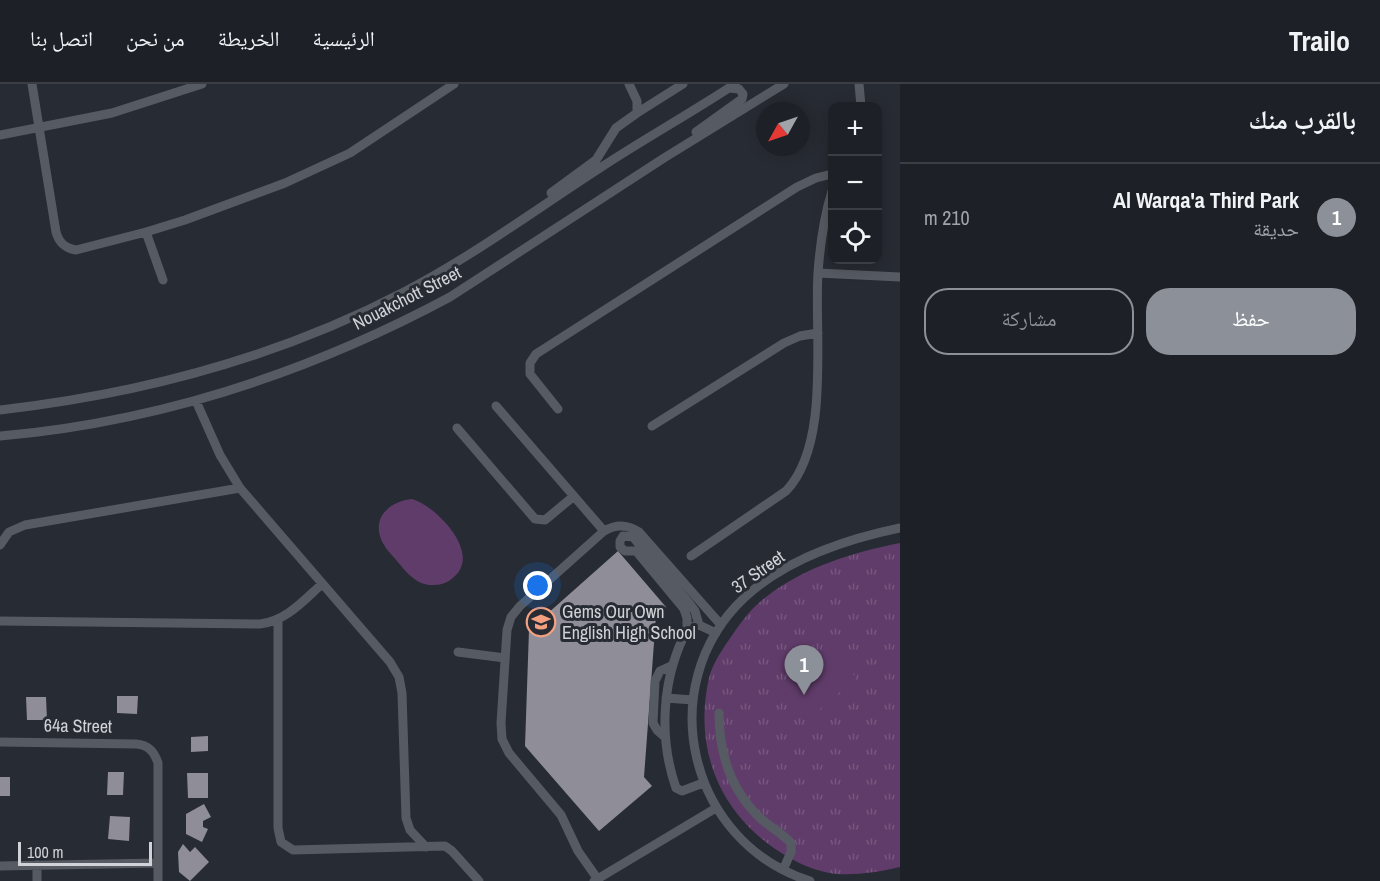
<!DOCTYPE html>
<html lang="ar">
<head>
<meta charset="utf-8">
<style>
	:root { --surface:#1d2026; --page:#2a2d32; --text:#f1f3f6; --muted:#a0a3a7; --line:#3b3e43; --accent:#8c9099 }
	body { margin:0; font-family:"Archivo Narrow","Noto Naskh Arabic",sans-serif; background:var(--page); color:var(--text); direction:rtl }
	.controls { position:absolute; right:18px; top:18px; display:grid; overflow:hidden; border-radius:12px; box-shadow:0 3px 15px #0003 }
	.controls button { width:54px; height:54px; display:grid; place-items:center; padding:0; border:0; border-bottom:2px solid var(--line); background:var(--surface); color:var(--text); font:30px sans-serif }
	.compass { position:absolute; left:756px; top:18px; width:54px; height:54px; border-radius:50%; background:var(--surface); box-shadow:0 3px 15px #0003; rotate:230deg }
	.scale { position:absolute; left:18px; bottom:15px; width:134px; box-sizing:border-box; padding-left:6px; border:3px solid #d0d2d7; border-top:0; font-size:16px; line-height:21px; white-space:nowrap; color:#d0d2d7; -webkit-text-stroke:4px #272b33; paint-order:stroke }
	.you { position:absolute; left:538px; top:502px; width:21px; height:21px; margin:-15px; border:4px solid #fff; border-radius:50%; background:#1a73e8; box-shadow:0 0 0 9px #1a73e833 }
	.badge { display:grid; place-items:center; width:39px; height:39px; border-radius:50%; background:var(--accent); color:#fff; font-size:20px; font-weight:700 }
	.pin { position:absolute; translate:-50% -50px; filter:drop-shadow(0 2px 3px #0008) }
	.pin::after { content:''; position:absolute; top:32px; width:21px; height:18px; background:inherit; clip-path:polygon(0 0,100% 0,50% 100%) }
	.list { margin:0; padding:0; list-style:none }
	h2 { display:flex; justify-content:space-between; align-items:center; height:78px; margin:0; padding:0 24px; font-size:26px }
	h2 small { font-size:20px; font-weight:400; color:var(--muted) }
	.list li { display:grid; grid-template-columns:39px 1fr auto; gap:18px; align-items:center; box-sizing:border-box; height:108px; padding:0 24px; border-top:2px solid var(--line) }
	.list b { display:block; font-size:22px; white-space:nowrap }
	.list p { margin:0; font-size:20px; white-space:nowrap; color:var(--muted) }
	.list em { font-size:20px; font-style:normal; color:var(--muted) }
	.actions { display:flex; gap:12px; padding:18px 24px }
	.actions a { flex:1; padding:14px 0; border:2px solid var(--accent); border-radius:24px; text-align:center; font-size:21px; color:var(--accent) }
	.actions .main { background:var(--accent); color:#fff }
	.icon { flex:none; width:33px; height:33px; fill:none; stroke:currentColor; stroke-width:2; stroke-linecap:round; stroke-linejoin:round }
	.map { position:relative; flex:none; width:900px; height:797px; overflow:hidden; direction:ltr }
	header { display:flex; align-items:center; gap:36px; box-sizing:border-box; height:84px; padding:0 30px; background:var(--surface); border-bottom:2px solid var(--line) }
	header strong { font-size:28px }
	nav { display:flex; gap:33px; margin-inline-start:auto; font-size:21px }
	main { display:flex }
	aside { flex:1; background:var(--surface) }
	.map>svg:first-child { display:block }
	.park { fill:url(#park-tufts) }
	.pitch { fill:#603c6a }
	.building { fill:#8f8e98 }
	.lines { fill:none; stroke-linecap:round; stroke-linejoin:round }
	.minor { stroke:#565b63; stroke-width:9 }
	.labels { text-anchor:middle; stroke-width:6; stroke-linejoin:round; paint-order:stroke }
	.street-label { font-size:18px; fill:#d0d2d7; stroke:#272b33 }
	.poi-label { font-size:18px; fill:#d0d2d7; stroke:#272b33; text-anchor:start }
</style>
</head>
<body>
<header>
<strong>Trailo</strong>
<nav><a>الرئيسية</a><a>الخريطة</a><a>من نحن</a><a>اتصل بنا</a></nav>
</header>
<main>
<aside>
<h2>بالقرب منك<small></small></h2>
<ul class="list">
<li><span class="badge">1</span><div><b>Al Warqa'a Third Park</b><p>حديقة</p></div><em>210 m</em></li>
</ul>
<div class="actions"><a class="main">حفظ</a><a>مشاركة</a></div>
</aside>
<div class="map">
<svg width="900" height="797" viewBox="0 0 900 797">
	<defs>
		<pattern id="park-tufts" width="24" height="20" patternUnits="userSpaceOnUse" patternTransform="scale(1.5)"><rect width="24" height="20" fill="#603c6a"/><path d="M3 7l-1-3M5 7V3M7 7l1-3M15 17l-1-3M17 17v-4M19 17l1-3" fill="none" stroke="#76577f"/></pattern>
	</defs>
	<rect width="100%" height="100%" fill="#272b33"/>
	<path class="park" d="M900,459v324c-21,5 -41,8 -63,7 -23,-2 -48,-15 -66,-28 -55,-40 -77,-102 -62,-168 4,-16 15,-31 24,-44 9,-13 20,-28 33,-37 38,-30 88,-45 134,-54z"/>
	<path class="pitch" d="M412,415c24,7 69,53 43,77 -6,6 -13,9 -21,9 -17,1 -27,-12 -37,-24 -6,-7 -13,-14 -16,-22 -9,-24 11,-38 31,-40z
		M831,564l25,30 -49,42 -26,-30z"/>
	<path class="building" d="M618,467l48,56 -10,9 -12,161 8,9 -53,45 -74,-85 4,-116z
		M117,612h21l-1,18 -20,-1z
		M26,613h20l1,23h-20z
		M208,652v15l-17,1v-15z
		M108,688h16l-1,23h-16z
		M187,689h21v25h-20z
		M0,693h10v19h-10z
		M204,720l7,13 -8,4v6l5,2 -6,13 -16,-8v-20z
		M110,732l20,1 -1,24 -21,-2z
		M183,760l7,8 5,-5 14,15 -19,19 -11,-9 -1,-20z"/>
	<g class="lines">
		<path class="minor" d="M32,0l24,148c3,11 9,16 20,18l70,-18 39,-12 100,-37 65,-30 104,-69
			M629,0l8,17v12
			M859,0l2,22
			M696,48l46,-33 1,-5 -4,-5 -10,-1
			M0,51l112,-22 90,-29
			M551,109l45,-33 20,-32 21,-15 46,-29
			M146,148l17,48
			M818,189l82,4
			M196,317l24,54 20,33 150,174 9,15 3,16 4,125 4,12 16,17
			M496,322l108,125
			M558,325l-28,-35v-11l6,-9 261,-167 19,-9 16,-4
			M0,326c140,-16 279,-53 404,-118 69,-36 131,-82 196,-124 44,-29 91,-55 135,-84
			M652,342l132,-83 16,-7 18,-3
			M457,344l78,91 10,1 29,-24
			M0,352c158,-14 310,-64 450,-139l214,-139 120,-74
			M0,461l9,-13 16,-7 215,-37
			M691,472l95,-65c45,-47 28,-157 32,-218 2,-28 6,-56 14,-82
			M278,536v208l3,14 12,8 152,-4 7,5 27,30
			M0,537l260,3c26,-3 43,-23 62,-40
			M687,547v-13l-3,-9 -48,-58h-11l-5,-4v-6l3,-5 10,1 56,66 6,8 4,14
			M458,568l47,6
			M666,614l27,2
			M719,629c0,38 11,75 39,103 10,10 24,17 33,27v9l-8,18
			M665,653l-8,-7 -4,-7 2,-42 5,-10 13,-6
			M0,658l136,2c12,1 18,7 22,19v118
			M703,699l-21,8 -6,-3c-18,-52 -14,-112 12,-160l11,-3 17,8
			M37,781v16
			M0,782l158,-3
			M597,794l-19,-27 -17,-36 -52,-62 -7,-14 -1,-16 6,-93 4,-13 9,-11 84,-75c12,-7 23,-7 35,1l82,93
			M594,797l122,-73
			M810,797c-121,-38 -159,-195 -66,-283 41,-38 103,-59 156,-70"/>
	</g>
	<defs>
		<g id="school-ring" transform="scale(1.5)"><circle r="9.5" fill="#272b33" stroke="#f2a080" stroke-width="1.5"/><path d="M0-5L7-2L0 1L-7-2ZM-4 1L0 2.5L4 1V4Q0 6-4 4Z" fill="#f2a080"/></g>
	</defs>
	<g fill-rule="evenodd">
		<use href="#school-ring" x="541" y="538"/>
	</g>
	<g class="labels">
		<g class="street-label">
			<text transform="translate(407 214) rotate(-27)" y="6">Nouakchott Street</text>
			<text transform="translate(758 488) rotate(-35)" y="6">37 Street</text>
			<text transform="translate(78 642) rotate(1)" y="6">64a Street</text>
		</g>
		<g class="poi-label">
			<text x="562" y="534">Gems Our Own<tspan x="562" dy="21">English High School</tspan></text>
		</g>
	</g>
</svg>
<div class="controls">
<button>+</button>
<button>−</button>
<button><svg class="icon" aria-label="locate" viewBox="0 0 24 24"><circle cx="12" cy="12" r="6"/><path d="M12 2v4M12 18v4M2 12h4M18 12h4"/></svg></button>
</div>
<svg class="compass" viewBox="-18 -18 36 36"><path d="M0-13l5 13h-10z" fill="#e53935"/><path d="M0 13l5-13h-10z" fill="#a0a3a7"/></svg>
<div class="scale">100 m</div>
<div class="you"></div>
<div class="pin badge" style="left:804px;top:611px">1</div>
</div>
</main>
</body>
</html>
